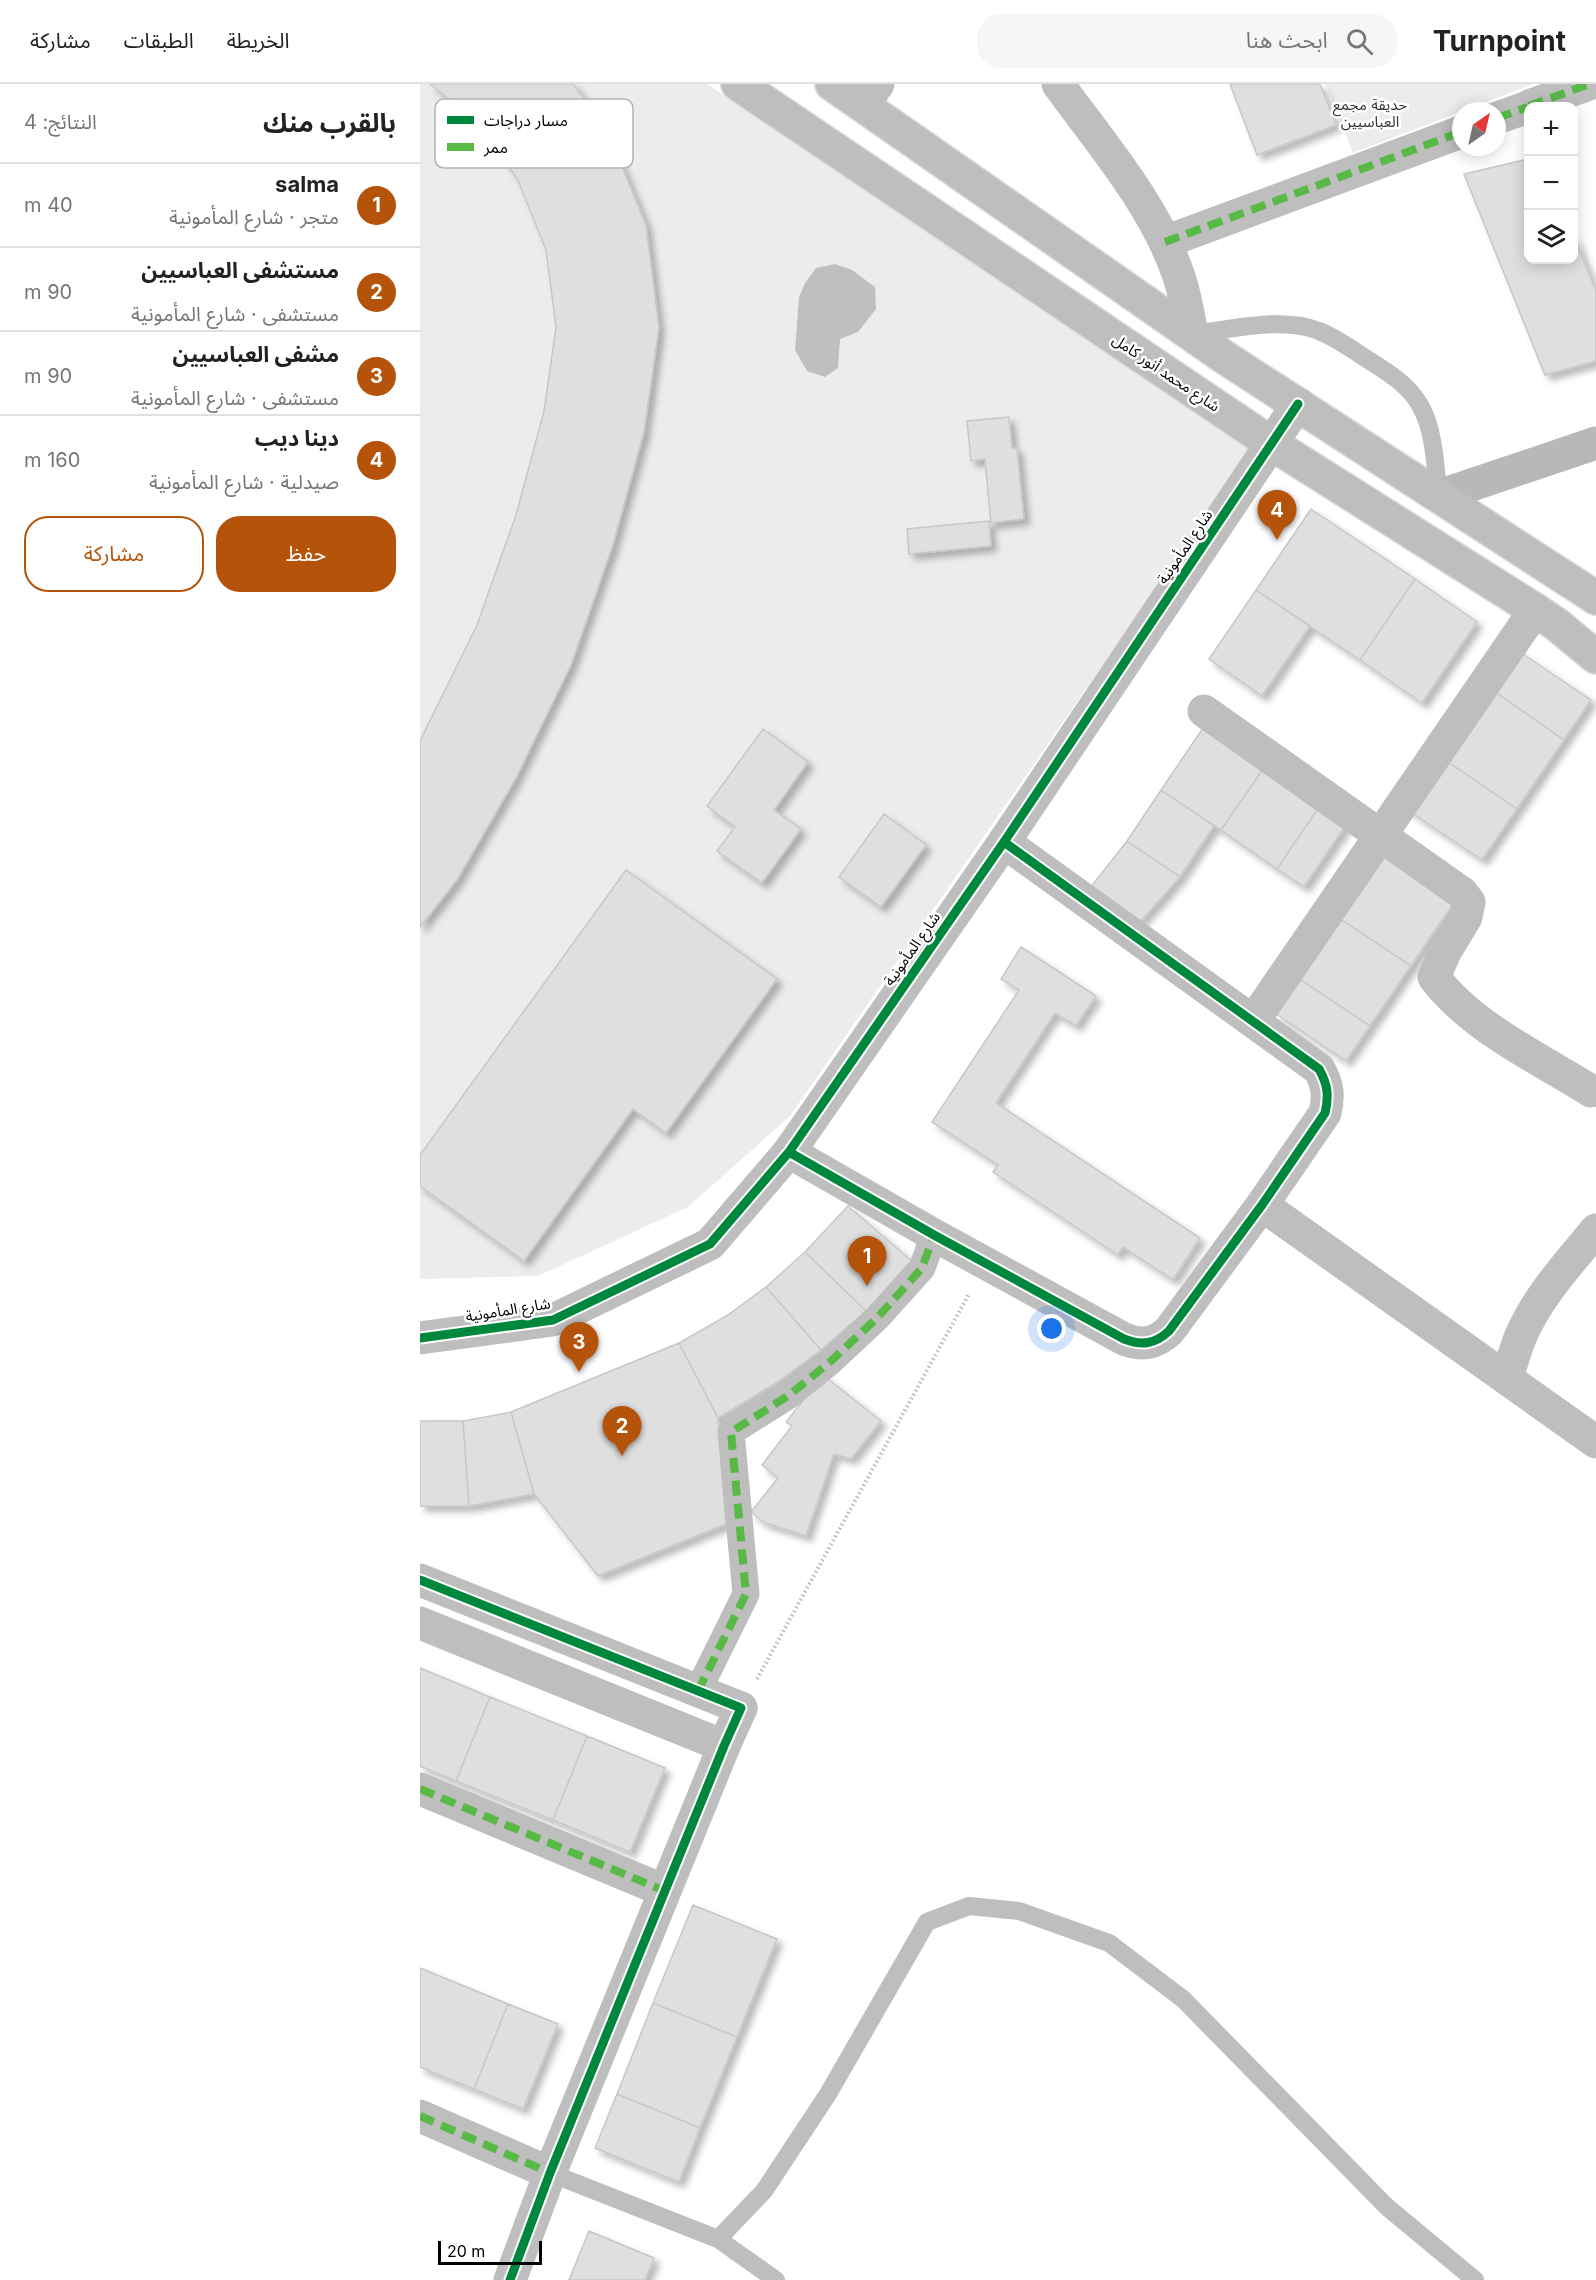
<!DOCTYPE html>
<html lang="ar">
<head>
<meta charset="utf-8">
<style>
	:root { --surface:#fff; --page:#f6f6f6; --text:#222; --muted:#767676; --line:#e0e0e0; --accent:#b45309 }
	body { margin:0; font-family:Inter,"Noto Sans Arabic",sans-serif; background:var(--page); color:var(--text); direction:rtl }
	.controls { position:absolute; right:18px; top:18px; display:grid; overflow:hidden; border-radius:12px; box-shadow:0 3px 15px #0003 }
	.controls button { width:54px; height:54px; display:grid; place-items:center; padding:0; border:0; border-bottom:2px solid var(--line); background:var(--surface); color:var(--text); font:30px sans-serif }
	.compass { position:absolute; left:1032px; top:18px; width:54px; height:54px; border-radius:50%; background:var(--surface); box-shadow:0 3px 15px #0003; rotate:34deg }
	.scale { position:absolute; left:18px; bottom:15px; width:104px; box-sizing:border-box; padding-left:6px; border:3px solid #000; border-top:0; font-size:16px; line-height:21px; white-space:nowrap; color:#000; -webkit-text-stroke:4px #fff; paint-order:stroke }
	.you { position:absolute; left:632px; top:1245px; width:21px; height:21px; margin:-15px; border:4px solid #fff; border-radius:50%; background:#1a73e8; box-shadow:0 0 0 9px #1a73e833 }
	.badge { display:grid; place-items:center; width:39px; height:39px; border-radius:50%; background:var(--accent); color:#fff; font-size:20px; font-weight:700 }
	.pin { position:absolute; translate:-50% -50px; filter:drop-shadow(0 2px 3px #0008) }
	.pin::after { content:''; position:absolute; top:32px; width:21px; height:18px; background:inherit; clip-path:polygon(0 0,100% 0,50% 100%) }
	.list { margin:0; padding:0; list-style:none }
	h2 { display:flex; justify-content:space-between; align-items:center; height:78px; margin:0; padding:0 24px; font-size:26px }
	h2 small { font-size:20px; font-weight:400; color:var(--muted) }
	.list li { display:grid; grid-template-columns:39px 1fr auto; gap:18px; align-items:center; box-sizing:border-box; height:84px; padding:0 24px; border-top:2px solid var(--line) }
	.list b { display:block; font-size:22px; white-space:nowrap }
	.list p { margin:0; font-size:20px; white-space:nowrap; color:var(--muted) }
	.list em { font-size:20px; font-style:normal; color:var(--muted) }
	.actions { display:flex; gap:12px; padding:18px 24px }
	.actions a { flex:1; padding:14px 0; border:2px solid var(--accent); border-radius:24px; text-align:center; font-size:21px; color:var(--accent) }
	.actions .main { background:var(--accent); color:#fff }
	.icon { flex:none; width:33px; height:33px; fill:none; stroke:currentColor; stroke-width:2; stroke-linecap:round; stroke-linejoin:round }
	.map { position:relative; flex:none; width:1176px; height:2196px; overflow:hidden; direction:ltr }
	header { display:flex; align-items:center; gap:36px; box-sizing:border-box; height:84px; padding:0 30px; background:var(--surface); border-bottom:2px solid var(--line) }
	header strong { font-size:28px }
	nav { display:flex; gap:33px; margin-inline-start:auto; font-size:21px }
	.search { width:420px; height:54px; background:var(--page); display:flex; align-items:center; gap:15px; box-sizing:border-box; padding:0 21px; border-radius:24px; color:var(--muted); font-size:22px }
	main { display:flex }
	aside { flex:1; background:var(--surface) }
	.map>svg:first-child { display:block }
	.green { fill:#ececec }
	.water { fill:#bfbfbf }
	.building { fill:#dfdfdf; stroke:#c7c7c7; stroke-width:1.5; filter:url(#shadow) }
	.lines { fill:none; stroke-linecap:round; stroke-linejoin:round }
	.primary-casing { stroke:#dbdbdb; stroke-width:36 }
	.path { stroke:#b9b9b9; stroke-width:4; stroke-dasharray:1.5 3; stroke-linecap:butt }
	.service { stroke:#bebebe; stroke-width:18 }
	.pedestrian { stroke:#bebebe; stroke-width:27 }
	.minor { stroke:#bebebe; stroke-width:33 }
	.tertiary { stroke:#bebebe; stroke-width:33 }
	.secondary { stroke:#b8b8b8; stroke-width:33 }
	.primary { stroke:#bebebe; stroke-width:33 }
	.quiet { stroke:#58b947; stroke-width:8; stroke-dasharray:15 8; stroke-linecap:butt }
	.cycleway-casing { stroke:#fff; stroke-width:13 }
	.cycleway { stroke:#00873e; stroke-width:9 }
	.labels { text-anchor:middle; stroke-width:5; stroke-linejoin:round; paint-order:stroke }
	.park-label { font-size:15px; fill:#333; stroke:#fff }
	.street-label { font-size:15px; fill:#000; stroke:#fff }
	.key { fill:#fff; stroke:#b2b2b2; stroke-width:1.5 }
	.key-label { font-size:16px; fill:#000 }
</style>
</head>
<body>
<header>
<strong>Turnpoint</strong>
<div class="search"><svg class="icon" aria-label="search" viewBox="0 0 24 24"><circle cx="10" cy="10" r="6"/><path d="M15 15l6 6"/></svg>ابحث هنا</div>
<nav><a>الخريطة</a><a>الطبقات</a><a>مشاركة</a></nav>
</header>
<main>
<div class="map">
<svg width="1176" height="2196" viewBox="0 0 1176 2196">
	<defs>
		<filter id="shadow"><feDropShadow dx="5.5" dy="5.5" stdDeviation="3" flood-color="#0004"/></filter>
	</defs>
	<rect width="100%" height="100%" fill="#fff"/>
	<path class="green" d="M0,0h287l544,367 -461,665 -102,91 -150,69 -118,3z
		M906,0h207l-180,69z"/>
	<path class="water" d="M415,180l17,6 23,17 1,22 -18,23 -18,7 -2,29 -13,9 -18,-6 -12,-21 4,-53 6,-14 11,-15z"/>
	<path class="building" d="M10,0h143l33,44 40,97 13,103 -15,104 -31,113 -42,120 -55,113 -59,102 -37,47v-186l57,-116 39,-110 28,-104 12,-84 -10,-77 -29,-72 -48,-63z
		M810,0h90l16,41 -79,30z
		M1108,75v101h46v-24l22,55v70l-51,14 -81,-201z
		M589,333l3,31h5l7,71 -33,4 -6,-64 -14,2 -4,-40z
		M891,425l104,70 -55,81 -104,-70z
		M569,437l2,25 -82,8 -2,-25z
		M995,495l62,43 -55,81 -62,-43z
		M836,506l54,36 -48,70 -53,-37z
		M1094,564l77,52 -27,40 -76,-53z
		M1068,603l76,53 -47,69 -76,-52z
		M783,644l60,41 -42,61 -60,-40z
		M343,645l45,33 -34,48 27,19 -39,54 -45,-32 18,-24 -28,-21z
		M1021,673l76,52 -35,51 -77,-52z
		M843,685l56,38 -42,62 -56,-39z
		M741,706l53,36 -34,51 -53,-36z
		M899,723l27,18 -42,62 -27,-18z
		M464,730l42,31 -45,62 -42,-30z
		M707,757l53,36 -39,44 -51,-33z
		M962,772l71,48 -42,62 -72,-48z
		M206,786l151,109 -111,154 -33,-24 -109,152 -104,-75v-31z
		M919,834l72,48 -41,60 -72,-48z
		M601,863l75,49 -20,30 -21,-13 -59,90 204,135 -27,42 -50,-33 -5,8 -125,-83 5,-7 -66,-43 87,-132 -18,-11z
		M878,894l72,48 -24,35 -71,-48z
		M428,1122l65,56 -47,49 -61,-59z
		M385,1168l61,59 -45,39 -55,-63z
		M346,1203l55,63 -45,33 -58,35 -39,-75 49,-28z
		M259,1259l39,75 8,106 -128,52 -64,-82 -23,-82z
		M403,1291l58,46 -30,38 -17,-5 -28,82 -43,-14 -12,-10 27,-34 -16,-13 30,-39 -6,-4z
		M91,1328l23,82 -65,12 -6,-85z
		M0,1337h43l6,85h-49z
		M0,1584l70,29 -34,84 -36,-15z
		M70,1613l97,39 -34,84 -97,-39z
		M167,1652l78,32 -35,84 -77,-32z
		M273,1821l84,34 -40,98 -84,-34z
		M0,1884l88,36 -34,85 -54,-22z
		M233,1919l84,34 -37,91 -83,-34z
		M88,1920l50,20 -35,85 -49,-20z
		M197,2010l83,34 -21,54 -84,-34z
		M169,2147l65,27 -9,22h-76z"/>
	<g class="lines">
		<g class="primary-casing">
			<path id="primary" d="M318,0l534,360 263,166 21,14 40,33
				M412,0l392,273 372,241"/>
		</g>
		<path class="path" d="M337,1595l212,-385"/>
		<path class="service" d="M772,250c38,-4 91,-18 127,-3 18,7 35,20 51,30 22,14 42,26 53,50 12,25 12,58 16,85
			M130,2089l168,66 46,-48 64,-97 99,-172 42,-16 50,5 90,32 74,56 204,208 88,73
			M298,2155l58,41"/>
		<path class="pedestrian" d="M278,1607l48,-97 -15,-162 57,-36 43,-35 46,-43 45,-50 12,-33"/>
		<path class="minor" d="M638,0c42,58 95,119 119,187 8,21 11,42 15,63
			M443,21l15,-21
			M1109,22l60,-22
			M1077,34l31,-11
			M745,158l296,-110
			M784,627l258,182 7,9 -3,15 -21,35 -11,25c36,49 106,82 157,114
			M834,936l281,-410
			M369,1068l145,83 190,104c18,7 31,5 45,-8l93,-126 63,-92c4,-17 3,-28 -6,-44l-315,-227
			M842,1121l334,237
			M1087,1294c4,-13 8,-27 13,-40 17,-41 49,-75 76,-108
			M0,1705l245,102
			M0,2032l130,57
			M90,2196l40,-107 174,-427 17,-38"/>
		<path class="tertiary" d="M0,1254l133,-18 157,-76 79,-92 215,-310 294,-438
			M0,1496l321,128
			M0,1539l304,123"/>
		<path class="secondary" d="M1019,412l157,-53"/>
		<use href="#primary" class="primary"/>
		<path class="quiet" d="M1109,22l60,-22
			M1077,34l31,-11
			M745,158l296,-110
			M278,1607l48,-97 -15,-162 57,-36 43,-35 46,-43 45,-50 12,-33
			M0,1705l245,102
			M0,2032l130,57"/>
		<g class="cycleway-casing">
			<path id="cycleway" d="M369,1068l145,83 190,104c18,7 31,5 45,-8l93,-126 63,-92c4,-17 3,-28 -6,-44l-315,-227
				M0,1254l133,-18 157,-76 79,-92 215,-310 294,-438
				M0,1496l321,128 -17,38 -174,427 -40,107"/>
		</g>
		<use href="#cycleway" class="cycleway"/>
	</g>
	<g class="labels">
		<g class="park-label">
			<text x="950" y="26">حديقة مجمع<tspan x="950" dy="17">العباسيين</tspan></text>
		</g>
		<g class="street-label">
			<text transform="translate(746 289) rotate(34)" y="5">شارع محمد أنور كامل</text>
			<text transform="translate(765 463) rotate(-56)" y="5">شارع المأمونية</text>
			<text transform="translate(492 865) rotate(-55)" y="5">شارع المأمونية</text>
			<text transform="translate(88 1226) rotate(-9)" y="5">شارع المأمونية</text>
		</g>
	</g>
	<rect x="15" y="15" width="198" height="69" rx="9" class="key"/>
	<rect x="27" y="32" width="27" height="8" fill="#00873e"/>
	<rect x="27" y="59" width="27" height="8" fill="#58b947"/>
	<g class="key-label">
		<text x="64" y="42">مسار دراجات</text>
		<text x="64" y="69">ممر</text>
	</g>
</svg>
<div class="controls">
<button>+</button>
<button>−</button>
<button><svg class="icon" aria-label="layers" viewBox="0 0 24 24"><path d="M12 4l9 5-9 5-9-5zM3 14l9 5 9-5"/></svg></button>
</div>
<svg class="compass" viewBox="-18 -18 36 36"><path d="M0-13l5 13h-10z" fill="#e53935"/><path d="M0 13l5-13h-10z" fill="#767676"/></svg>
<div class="scale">20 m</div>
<div class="you"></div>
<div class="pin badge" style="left:447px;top:1202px">1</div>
<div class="pin badge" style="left:202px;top:1372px">2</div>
<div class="pin badge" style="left:159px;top:1288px">3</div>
<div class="pin badge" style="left:857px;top:456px">4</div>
</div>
<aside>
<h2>بالقرب منك<small>النتائج: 4</small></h2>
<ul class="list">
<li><span class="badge">1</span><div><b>salma</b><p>متجر · شارع المأمونية</p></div><em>40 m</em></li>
<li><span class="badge">2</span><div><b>مستشفى العباسيين</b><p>مستشفى · شارع المأمونية</p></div><em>90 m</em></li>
<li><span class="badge">3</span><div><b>مشفى العباسيين</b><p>مستشفى · شارع المأمونية</p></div><em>90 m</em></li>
<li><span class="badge">4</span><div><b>دينا ديب</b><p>صيدلية · شارع المأمونية</p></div><em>160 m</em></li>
</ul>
<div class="actions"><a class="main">حفظ</a><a>مشاركة</a></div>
</aside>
</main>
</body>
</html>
